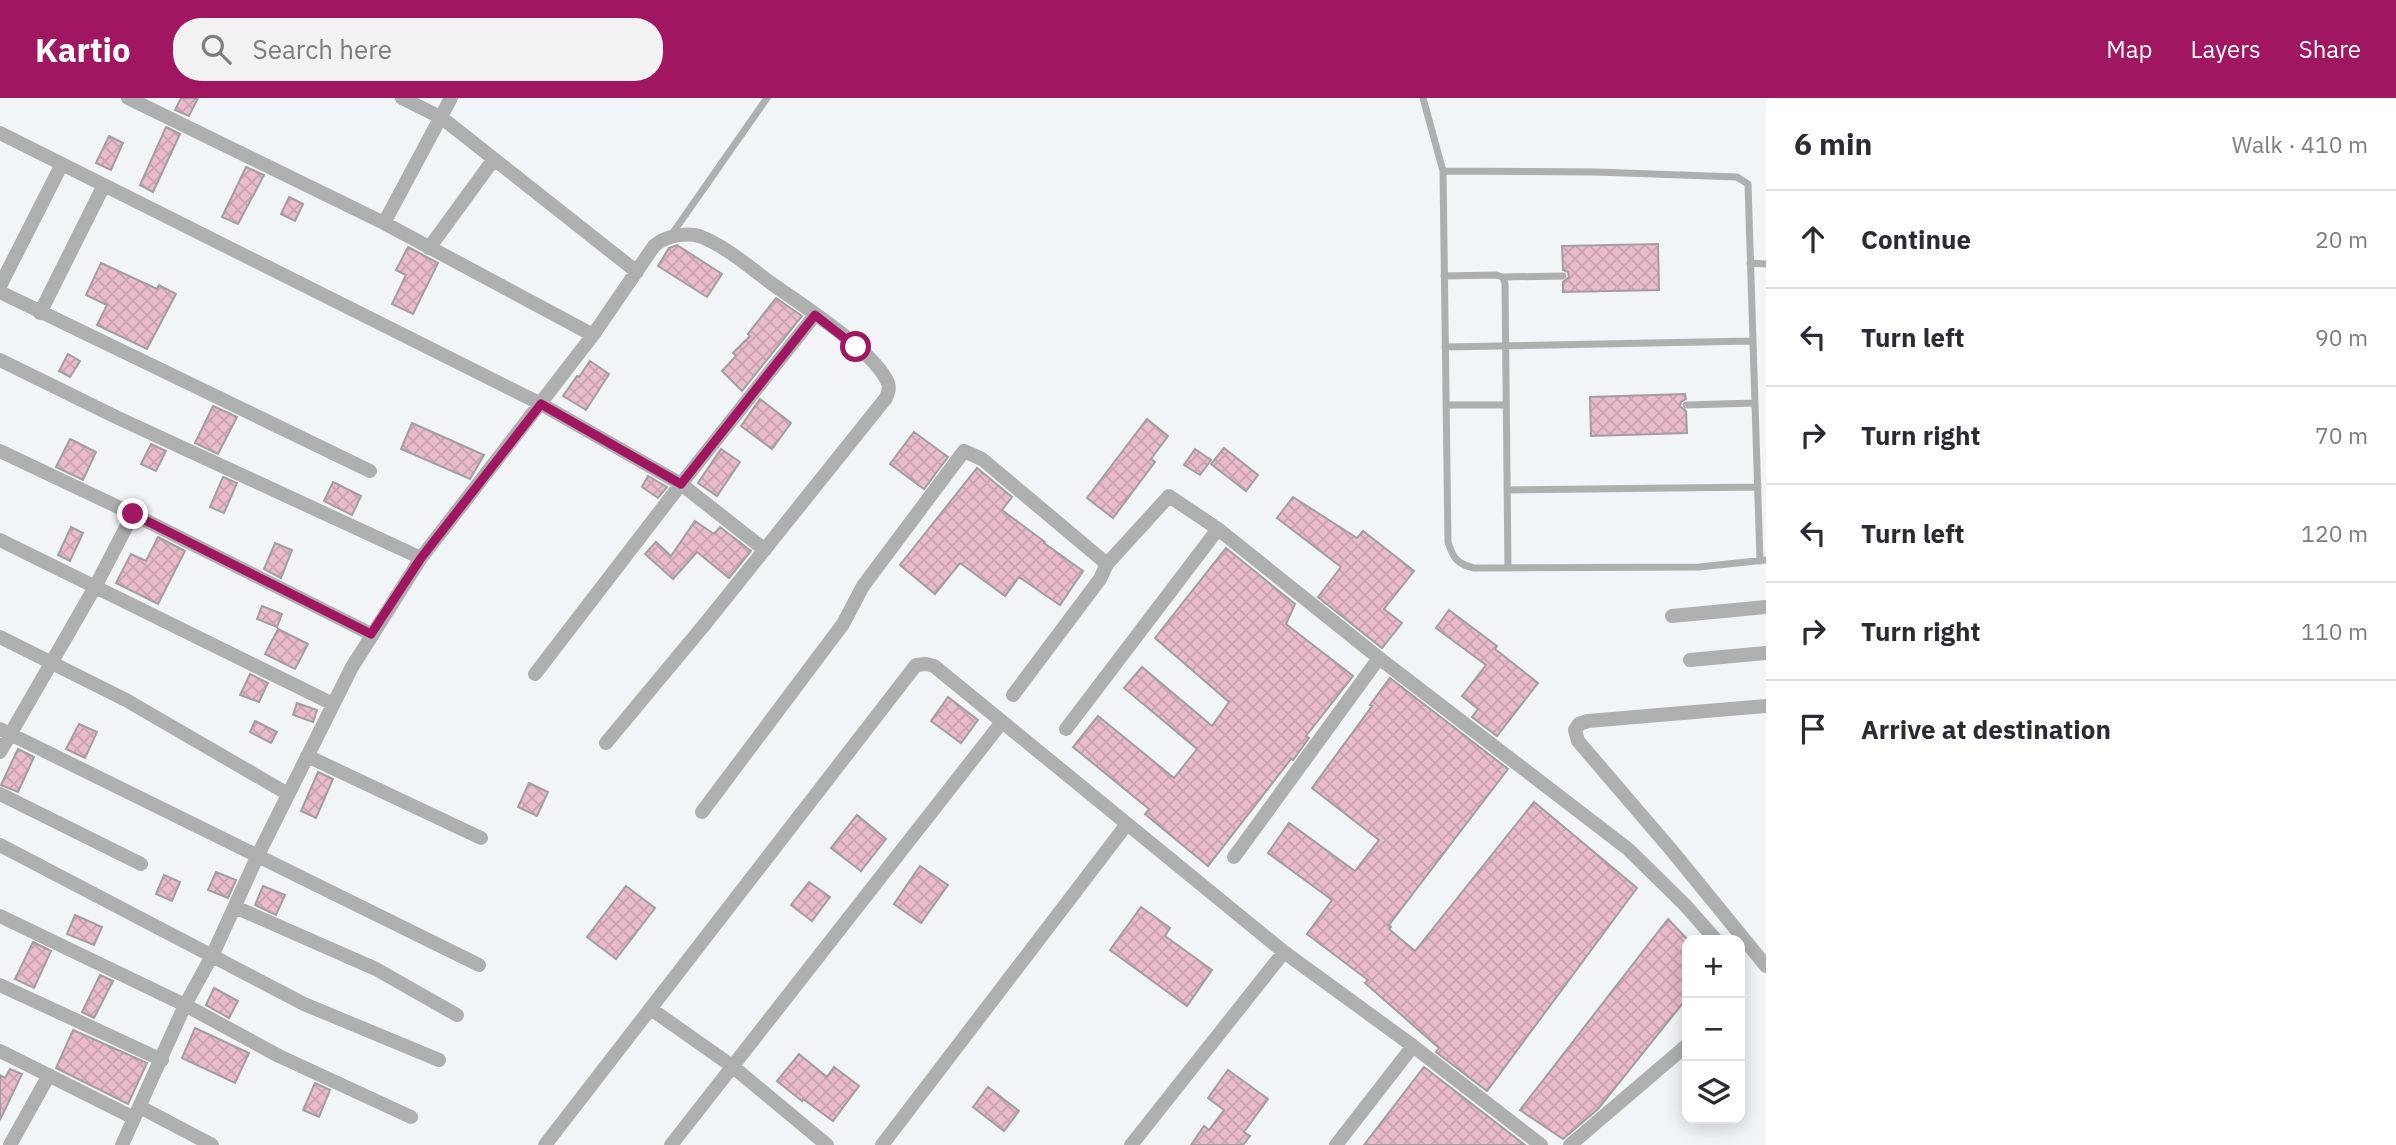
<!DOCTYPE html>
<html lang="en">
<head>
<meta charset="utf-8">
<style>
	:root { --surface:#fff; --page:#f2f2f3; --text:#2b2b33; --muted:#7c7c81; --line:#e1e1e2; --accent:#a01661 }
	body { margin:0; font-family:"IBM Plex Sans",sans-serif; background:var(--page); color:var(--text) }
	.controls { position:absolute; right:21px; bottom:21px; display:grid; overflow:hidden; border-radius:14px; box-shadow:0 4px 18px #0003 }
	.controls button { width:63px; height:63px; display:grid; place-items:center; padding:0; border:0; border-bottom:2px solid var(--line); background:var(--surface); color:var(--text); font:35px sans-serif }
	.stop { position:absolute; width:21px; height:21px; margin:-16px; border:5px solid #a01661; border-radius:50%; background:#fff }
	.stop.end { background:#a01661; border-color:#fff; box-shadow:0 2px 7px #0008 }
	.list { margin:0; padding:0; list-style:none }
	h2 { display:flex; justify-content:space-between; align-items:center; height:91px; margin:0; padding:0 28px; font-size:30px }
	h2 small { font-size:23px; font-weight:400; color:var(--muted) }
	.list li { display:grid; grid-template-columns:46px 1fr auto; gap:21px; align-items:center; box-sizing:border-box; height:98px; padding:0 28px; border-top:2px solid var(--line) }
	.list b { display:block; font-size:26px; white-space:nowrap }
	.list em { font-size:23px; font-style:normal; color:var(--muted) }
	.icon { flex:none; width:38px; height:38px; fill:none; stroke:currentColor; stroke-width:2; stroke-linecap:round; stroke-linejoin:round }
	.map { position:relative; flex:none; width:1766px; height:1047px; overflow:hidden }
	header { display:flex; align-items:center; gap:42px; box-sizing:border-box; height:98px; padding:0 35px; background:var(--accent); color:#fff }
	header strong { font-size:33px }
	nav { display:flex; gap:38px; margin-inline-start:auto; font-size:24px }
	.search { width:490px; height:63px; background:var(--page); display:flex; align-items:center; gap:18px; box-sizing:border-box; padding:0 24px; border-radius:28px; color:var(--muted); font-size:26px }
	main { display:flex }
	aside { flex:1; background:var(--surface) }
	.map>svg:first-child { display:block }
	.building { fill:url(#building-cross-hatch); stroke:#a29e9f; stroke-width:2 }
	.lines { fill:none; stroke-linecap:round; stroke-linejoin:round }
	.service { stroke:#aeb0af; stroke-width:7 }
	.minor { stroke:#aeb0af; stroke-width:14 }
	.route { stroke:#a01661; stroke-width:9 }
</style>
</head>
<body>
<header>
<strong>Kartio</strong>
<div class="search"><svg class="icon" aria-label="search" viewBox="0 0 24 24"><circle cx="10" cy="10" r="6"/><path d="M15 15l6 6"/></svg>Search here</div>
<nav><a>Map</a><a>Layers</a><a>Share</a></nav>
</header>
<main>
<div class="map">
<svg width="1766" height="1047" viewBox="0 0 1766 1047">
	<defs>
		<pattern id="building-cross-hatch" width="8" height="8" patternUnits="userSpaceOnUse" patternTransform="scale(1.75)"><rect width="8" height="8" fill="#eabbcb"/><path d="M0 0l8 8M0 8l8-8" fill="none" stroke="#c9a1af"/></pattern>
	</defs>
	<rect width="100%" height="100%" fill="#f1f5f8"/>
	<path class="building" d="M181,0h17l-9,18 -14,-6z
		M166,29l14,7 -27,58 -13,-7z
		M109,38l14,7 -12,27 -15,-7z
		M246,69l18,8 -26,49 -16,-7z
		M289,99l14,7 -8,17 -14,-7z
		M1658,146l1,46 -96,2v-10l6,-5 -1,-5 -5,-2 -1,-24z
		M677,147l45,29 -15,23 -49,-31 11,-18z
		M408,149l30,16 -25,51 -21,-10 14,-29 -10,-5z
		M101,165l56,26 2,-4 17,9 -29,55 -50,-24 10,-20 -21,-10z
		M776,200l26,18 -60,75 -20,-20 14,-15 -3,-3 17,-17 -2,-2z
		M68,256l12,7 -10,16 -11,-6z
		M590,263l19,13 -23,36 -23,-14 14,-20 2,1z
		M1685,296l1,5 -5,3 -1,4 6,5 1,22 -96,3 -1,-39z
		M760,301l31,24 -19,26 -31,-23z
		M213,308l24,11 -19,37 -23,-11z
		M1147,321l21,17 -17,23 4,3 -42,56 -26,-20z
		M412,325l72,32 -14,24 -69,-30z
		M914,334l34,25 -24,32 -34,-25z
		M70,341l26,13 -13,28 -27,-13z
		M151,346l15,7 -10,20 -15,-7z
		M1224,350l34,27 -12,16 -35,-27z
		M721,351l19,13 -23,34 -19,-13z
		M1195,351l16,11 -11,15 -16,-10z
		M977,370l35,29 -10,13 43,32 -1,1 39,28 -23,34 -41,-28 -14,19 -45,-33 -25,31 -35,-29z
		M648,378l19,11 -9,11 -16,-11z
		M223,379l14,6 -13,30 -14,-6z
		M333,384l28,14 -9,19 -28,-14z
		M1293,399l64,41 6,-7 51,40 -30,38 18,14 -20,25 -64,-51 23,-30 -64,-49z
		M695,423l19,13 6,-7 31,24 -22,27 -32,-26 -24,27 -28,-25 11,-12 15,14z
		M71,429l12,6 -13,28 -12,-6z
		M158,439l27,14 -27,53 -42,-21 15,-29 15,7z
		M275,445l17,7 -11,28 -17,-9z
		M1226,450l69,56 -9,20 67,52 -47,60 3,2 -16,22 -2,-1 -83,107 -63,-52 4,-5 -76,-62 25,-31 76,62 23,-29 -73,-61 18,-21 70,59 17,-24 -74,-64z
		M262,508l20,8 -5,13 -20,-8z
		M1449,512l48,36 -2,3 43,34 -41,53 -25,-19 6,-8 -16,-13 24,-31 -50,-37z
		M278,531l30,15 -13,25 -30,-15z
		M250,576l18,9 -9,19 -19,-7z
		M1390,580l118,91 -119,156 2,2 -2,2 26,22 119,-149 103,86 -150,203 -51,-39 3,-4 -74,-65 3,-3 -61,-46 25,-34 -64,-47 21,-30 66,48 24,-31 -67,-52 60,-82 -2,-1z
		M948,599l30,23 -17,23 -30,-22z
		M297,605l20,7 -4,12 -20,-7z
		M255,623l22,11 -6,11 -21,-11z
		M79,626l18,8 -12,26 -19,-9z
		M18,651l16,8 -16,35 -17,-7z
		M318,674l15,7 -17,39 -15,-7z
		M529,685l19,9 -11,24 -19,-9z
		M857,717l29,24 -25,32 -30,-23z
		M920,768l28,19 -27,38 -27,-19z
		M216,774l20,8 -8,18 -20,-8z
		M164,777l16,7 -8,19 -16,-7z
		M809,784l21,15 -18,24 -21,-16z
		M263,788l22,9 -9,20 -21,-10z
		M626,788l29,22 -39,51 -29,-22z
		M1141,809l29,21 -5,8 47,34 -25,36 -77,-56z
		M75,817l27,12 -8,18 -27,-11z
		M1668,821l19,20v59l-89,111 -35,30 -43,-29z
		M33,844l18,9 -17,37 -19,-9z
		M100,877l13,6 -19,37 -12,-6z
		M214,890l24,13 -9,17 -23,-13z
		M195,930l54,25 -14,30 -53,-25z
		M73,932l74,33 -19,41 -72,-36z
		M799,956l28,23 7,-10 25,19 -26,35 -30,-22 -1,2 -25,-20z
		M1424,969l101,78h-161z
		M10,971l12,5 -22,46v-45l5,3z
		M1228,972l40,29 -24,33 6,4 -7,9h-52l13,-19 5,4 15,-20 -16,-12z
		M315,985l15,7 -11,27 -16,-7z
		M988,989l31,24 -15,20 -31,-24z"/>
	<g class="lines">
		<path class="service" d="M1423,0l20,73 5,371c5,16 9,22 26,26l225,-1 67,-7
			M1443,73l153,1 141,5 11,7 12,377
			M672,136l95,-136
			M1750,165l16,1
			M1444,178l52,-1 7,2 2,7 3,284
			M1503,179l60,-1
			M1445,249l307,-6
			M1446,307h60
			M1686,307l69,-2
			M1507,392l251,-3"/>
		<path class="minor" d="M128,0l256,125 209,112
			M402,0l40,20 195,154
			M0,35l541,271 140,80 84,66
			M384,125l67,-125
			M429,150l65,-89
			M0,188l62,-122
			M0,194l370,179
			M40,215l64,-128
			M0,262l116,57 305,141
			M0,353l133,63 238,120
			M0,442l333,164
			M1672,518l94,-9
			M0,539l126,63 162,94
			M1690,562l76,-7
			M535,576l146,-190 134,-169
			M1013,597l87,-116 7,-15 62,-68 49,33 161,129 249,191 57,56 31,35
			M1766,608l-178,15 -9,3 -4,6 3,11 95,111 93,114
			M0,631l479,236
			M1066,631l152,-200
			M0,654l95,-165 38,-73
			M307,658l174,82
			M0,696l141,70
			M702,714l141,-188 20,-38 101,-135 18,8 125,105
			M0,747l304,159 135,56
			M1234,759l145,-199
			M235,809l141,62 81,46
			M0,818l185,89 94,51 132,61
			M0,887l162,75
			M651,911l81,57 95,79
			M0,953l134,67
			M140,1009l72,38
			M10,1047l39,-70
			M122,1047l63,-140 28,-51 45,-99 94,-188 69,-109 172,-223 61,-89c11,-10 32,-14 45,-10 27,10 50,31 72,47 29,21 104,68 117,100 2,6 0,10 -2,15l-181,226 -99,119
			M545,1047l371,-480 10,-1 8,2 350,286 129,94 128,99
			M671,1047l331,-423
			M882,1047l245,-321
			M1131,1047l153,-193
			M1336,1047l77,-99
			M1570,1047l117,-100"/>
	</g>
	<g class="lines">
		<path class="route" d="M133,416l238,120 50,-76 120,-154 140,80 134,-169 41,32"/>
	</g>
</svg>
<div class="controls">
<button>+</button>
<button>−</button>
<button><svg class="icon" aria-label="layers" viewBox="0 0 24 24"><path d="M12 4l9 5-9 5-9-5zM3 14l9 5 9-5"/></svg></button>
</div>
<div class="stop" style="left:856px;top:249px"></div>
<div class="stop end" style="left:133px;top:416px"></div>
</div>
<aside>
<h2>6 min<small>Walk · 410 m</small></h2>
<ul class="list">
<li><svg class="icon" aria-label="ahead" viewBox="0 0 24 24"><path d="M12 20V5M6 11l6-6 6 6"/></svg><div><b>Continue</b></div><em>20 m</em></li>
<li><svg class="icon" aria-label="left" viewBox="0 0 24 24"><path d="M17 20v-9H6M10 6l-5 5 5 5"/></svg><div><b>Turn left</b></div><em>90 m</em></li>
<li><svg class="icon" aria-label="right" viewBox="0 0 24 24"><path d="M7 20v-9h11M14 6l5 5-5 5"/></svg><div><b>Turn right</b></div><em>70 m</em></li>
<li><svg class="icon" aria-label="left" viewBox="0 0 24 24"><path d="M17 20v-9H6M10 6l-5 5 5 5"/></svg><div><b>Turn left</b></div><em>120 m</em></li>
<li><svg class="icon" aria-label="right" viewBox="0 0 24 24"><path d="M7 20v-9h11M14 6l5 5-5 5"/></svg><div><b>Turn right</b></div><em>110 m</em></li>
<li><svg class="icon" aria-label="arrive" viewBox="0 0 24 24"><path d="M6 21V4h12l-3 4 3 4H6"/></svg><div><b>Arrive at destination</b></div></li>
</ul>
</aside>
</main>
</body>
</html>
